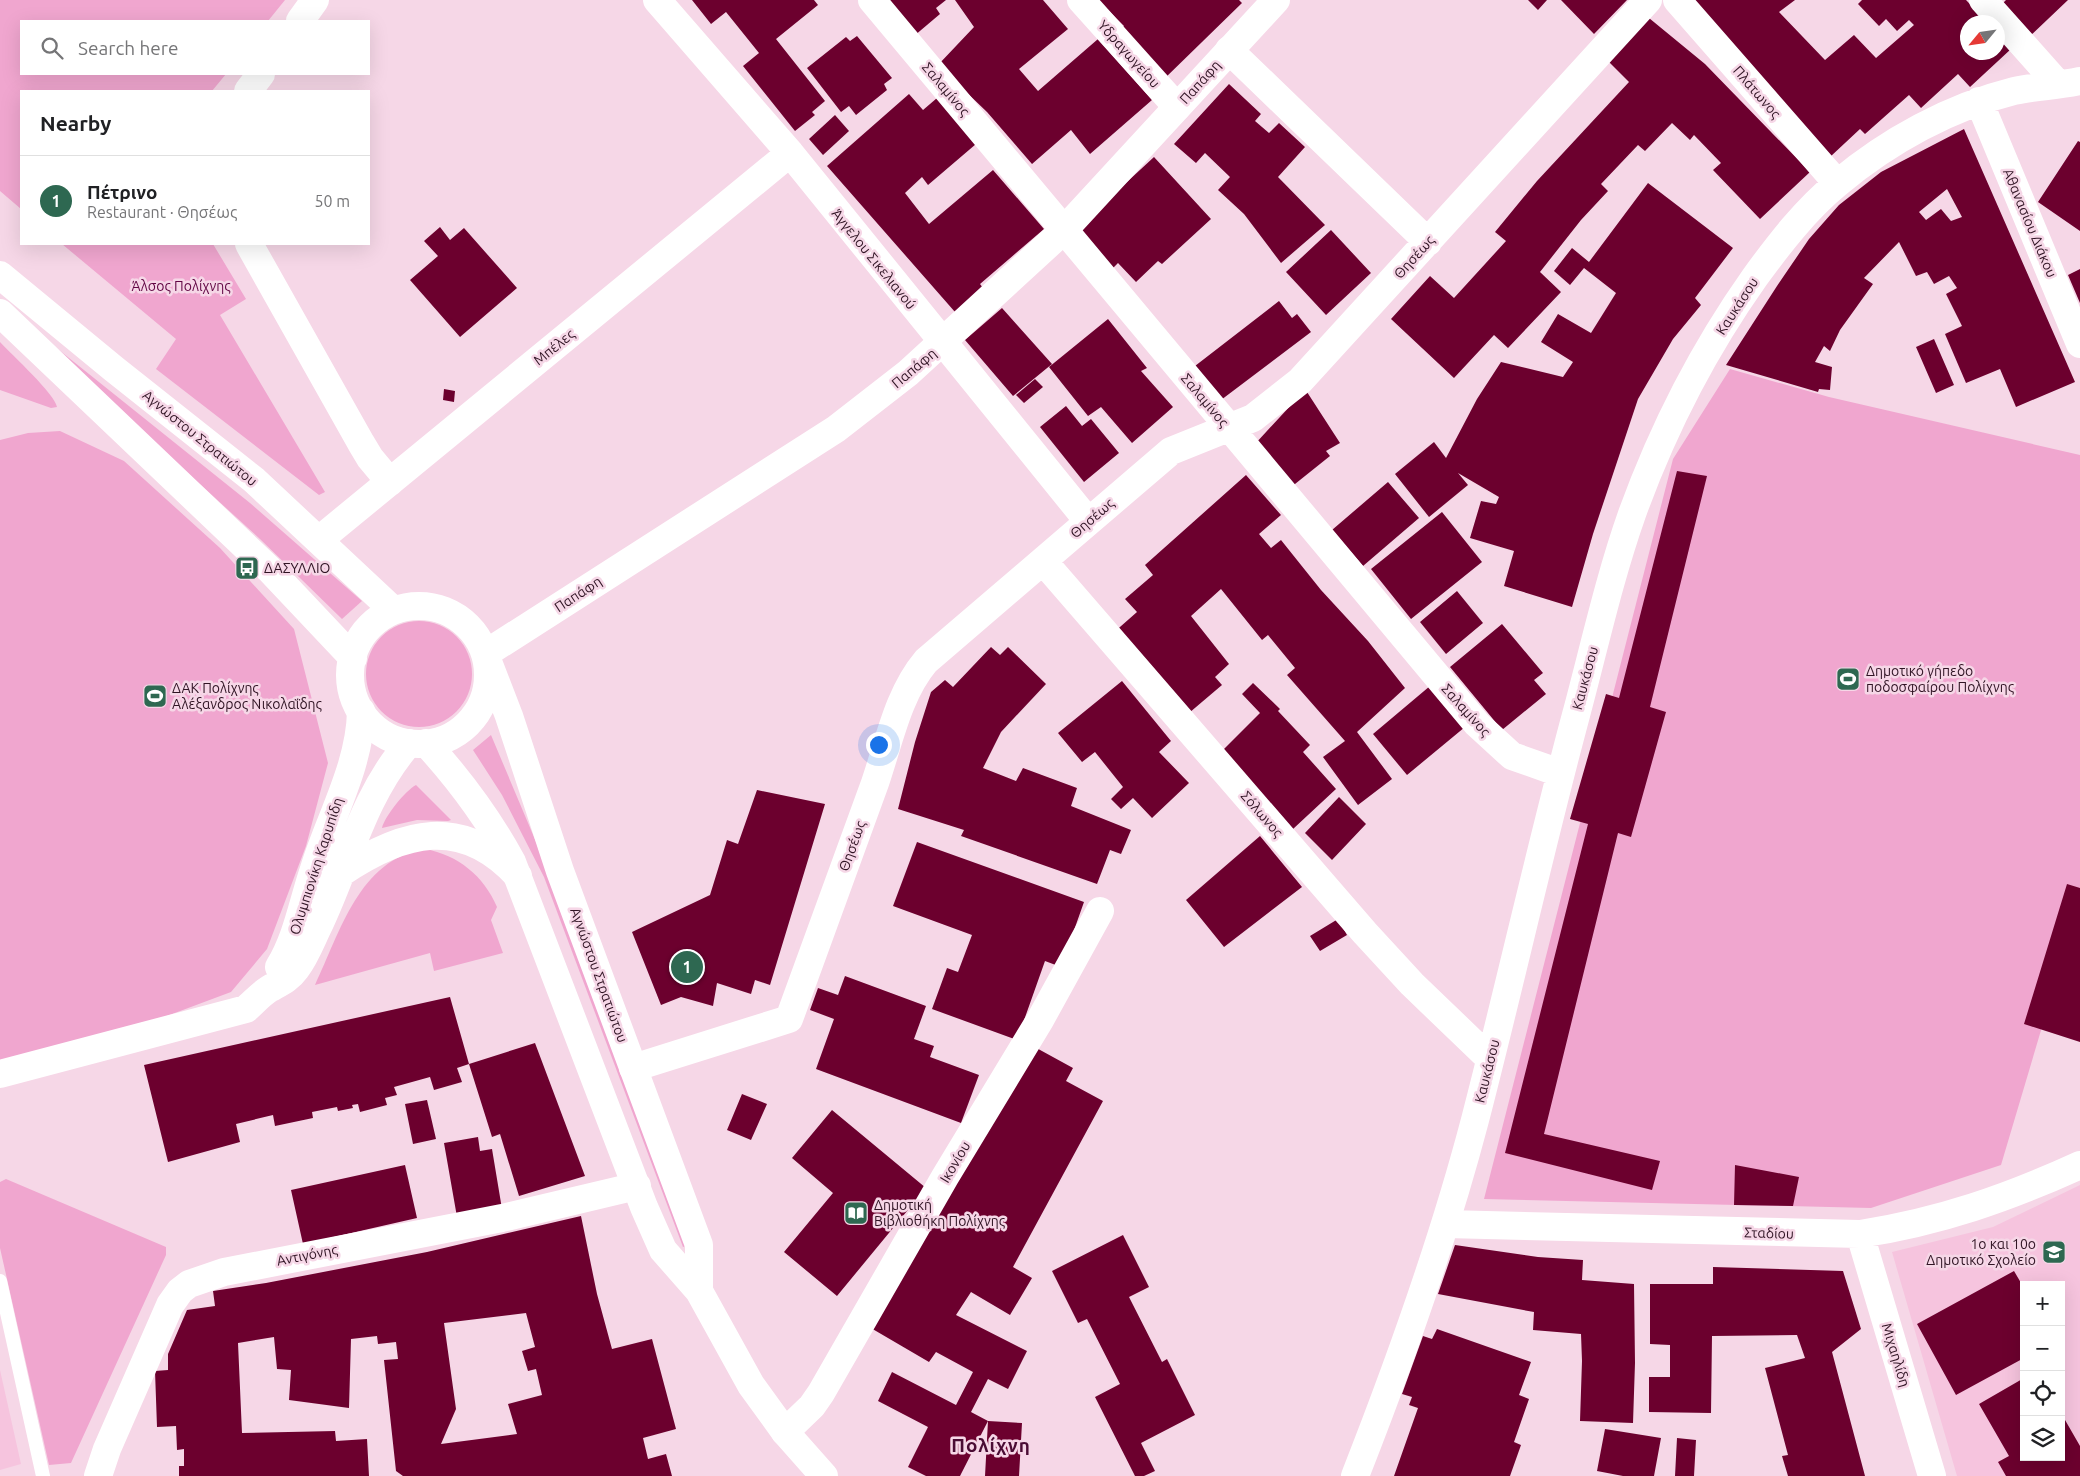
<!DOCTYPE html>
<html lang="en">
<head>
<meta charset="utf-8">
<style>
	:root { --surface:#fff; --page:#f2f2f2; --text:#202124; --muted:#757577; --line:#e0e0e0; --accent:#2e6851 }
	body { margin:0; font-family:Ubuntu,sans-serif; background:var(--page); color:var(--text) }
	.controls { position:absolute; right:15px; bottom:15px; display:grid; overflow:hidden; border-radius:0px; box-shadow:0 5px 20px #0002 }
	.controls button { width:45px; height:45px; display:grid; place-items:center; padding:0; border:0; border-bottom:1px solid var(--line); background:var(--surface); color:var(--text); font:25px sans-serif }
	.compass { position:absolute; left:1960px; top:15px; width:45px; height:45px; border-radius:50%; background:var(--surface); box-shadow:0 5px 20px #0002; rotate:241deg }
	.you { position:absolute; left:878px; top:744px; width:18px; height:18px; margin:-12px; border:4px solid #fff; border-radius:50%; background:#1a73e8; box-shadow:0 0 0 8px #1a73e833 }
	.badge { display:grid; place-items:center; width:32px; height:32px; border-radius:50%; background:var(--accent); color:#fff; font-size:16px; font-weight:700 }
	.pin { position:absolute; translate:-50% -50%; border:2px solid #fff; box-shadow:0 1px 5px #0006 }
	.list { margin:0; padding:0; list-style:none }
	h2 { display:flex; justify-content:space-between; align-items:center; height:65px; margin:0; padding:0 20px; font-size:21px }
	h2 small { font-size:16px; font-weight:400; color:var(--muted) }
	.list li { display:grid; grid-template-columns:32px 1fr auto; gap:15px; align-items:center; box-sizing:border-box; height:90px; padding:0 20px; border-top:1px solid var(--line) }
	.list b { display:block; font-size:19px; white-space:nowrap }
	.list p { margin:0; font-size:16px; white-space:nowrap; color:var(--muted) }
	.list em { font-size:16px; font-style:normal; color:var(--muted) }
	.icon { flex:none; width:28px; height:28px; fill:none; stroke:currentColor; stroke-width:2; stroke-linecap:round; stroke-linejoin:round }
	.map { position:relative; flex:none; width:2080px; height:1476px; overflow:hidden }
	.search { position:absolute; background:var(--surface); box-shadow:0 5px 20px #0002; left:20px; top:20px; width:350px; height:55px; display:flex; align-items:center; gap:12px; box-sizing:border-box; padding:0 18px; border-radius:0px; color:var(--muted); font-size:19px }
	.panel { position:absolute; background:var(--surface); box-shadow:0 5px 20px #0002; left:20px; top:90px; width:350px; height:155px; border-radius:0px }
	.map>svg:first-child { display:block }
	.built { fill:#f6c4de; fill-rule:evenodd }
	.green { fill:#f0a6cf }
	.building { fill:#6c002e; fill-rule:evenodd }
	.lines { fill:none; stroke-linecap:round; stroke-linejoin:round }
	.lane { stroke:#fff; stroke-width:14 }
	.street { stroke:#fff; stroke-width:28 }
	.secondary { stroke:#fff; stroke-width:28 }
	.labels { text-anchor:middle; stroke-width:5; stroke-linejoin:round; paint-order:stroke }
	.street-label { font-size:14px; fill:#301424; stroke:#f6d7e7 }
	.park-label { font-size:14px; fill:#610644; stroke:#f6d7e7 }
	.poi-label { font-size:14px; fill:#301424; stroke:#f6d7e7; text-anchor:start }
	.district-label { font-size:19px; font-weight:bold; letter-spacing:1px; fill:#4a0c34; stroke:#f6d7e7 }
</style>
</head>
<body>
<div class="map">
<svg width="2080" height="1476" viewBox="0 0 2080 1476">
	<rect width="100%" height="100%" fill="#f6d7e7"/>
	<path class="built" d="M2080,1185v291h-123l-65,-224 101,-25zM2024,1285h37v172h-37z
		M0,1370l21,94 -21,6z"/>
	<path class="green" d="M0,0h285l-17,21h-247v53h205l-14,17h-191v118l-21,-18z
		M62,244h151l33,55 -26,16 105,177 -6,3 -163,-126 20,-30z
		M44,338l206,165 112,98 -20,18 -82,-80 -217,-198z
		M0,342c12,13 55,52 57,65l-6,1 -51,-18z
		M1730,369l99,28 251,58v444l-79,266 -130,43 -387,-9 189,-740z
		M60,431l64,30 96,87 74,81 34,134 -22,83 -39,103 -36,43 -91,34 -140,35v-621l28,-7z
		M366 674a53 53 0 1 1 106 0a53 53 0 1 1-106 0Z
		M491,735l48,114 150,396 -6,2 -139,-370 -42,-82 -29,-45z
		M416,785l35,35 -3,1 -31,-1 -35,8c3,-12 23,-37 34,-43z
		M425,849c33,6 59,27 72,58l-6,13 12,33 -69,18 -4,-18 -115,32c25,-52 44,-126 110,-136z
		M6,1179l160,68v8l-95,208 -22,2 -49,-217v-66z"/>
	<path class="building" d="M692,0h122l4,5 -42,34 49,62 -13,11 3,3 -20,16 -52,-65 16,-13 -33,-41 -15,12z
		M885,0h61l-10,8 4,6 -26,22z
		M955,0h88l25,29 -49,40 19,22 60,-52 54,61 -62,54 -19,-24 -39,34 -45,-52 -49,-47 36,-38z
		M1098,0h141l3,3 -80,78 -46,-48 8,-7z
		M1528,0h19l-9,10z
		M1561,0h66l-33,34z
		M1692,0h103l-16,12 46,48 29,-25 22,23 38,-33 -5,-5 -12,11 -11,-12 -7,7 -21,-22 4,-4h104l21,22h-19v30h30v-18l13,15 -41,38 -12,-13 -37,34 -12,-13 -44,39 -5,-5 -30,28z
		M2006,0h62l-39,37 -26,-34z
		M1649,18l56,46 105,108 -50,47 -47,-49 8,-7 -27,-28 -4,5 -18,-17 -27,28 -7,-6 -37,39 7,7 -27,29 -41,52 21,20 -53,56 -14,-13 -40,43 -63,-59 39,-43 24,22 52,-57 -11,-9 42,-51 92,-99 -20,-20z
		M857,36l35,42 -8,6 3,6 -31,25 -7,-9 -8,6 -34,-44 39,-31 4,4z
		M1229,84l32,30 -6,7 14,12 10,-10 26,24 -27,30 47,48 -44,38 -37,-49 -26,-24 12,-13 -25,-24 -9,10 -22,-19z
		M909,94l14,16 14,-12 39,46 -48,41 -6,-8 -17,16 24,31 64,-54 51,59 -64,55 3,4 -28,24 -128,-146z
		M835,115l14,16 -26,24 -14,-16z
		M1964,129l111,253 -59,25 -16,-38 -34,14 -21,-49 17,-8 -16,-32 11,-6 -8,-12 -15,8 -7,-12 -11,4 -17,-34 -35,36 9,6 -33,46 -10,21 -6,-5 -9,16 17,5 -2,23 -11,-1 -1,3 -92,-27 51,-79 32,-47 30,-34 42,-33zM1947,189l15,28 -11,4 -10,-12 -15,11 -7,-8z
		M2078,141l2,1v89l-42,-29z
		M1154,157l57,62 -49,45 -4,-3 -22,21 -18,-19 -6,6 -36,-40z
		M1648,183l85,65 -38,50 6,7 -28,34 -35,60 -45,135 -21,73 -68,-21 10,-35 -44,-13 11,-37 15,3 3,-7 -41,-24 10,12 -39,32 -34,-43 39,-32 12,16 31,-59 24,-37 62,15 10,-15 -32,-20 17,-28 33,19 25,-40 -32,-25 -14,17 -16,-14 18,-23 17,14z
		M440,227l10,13 14,-12 53,60 -57,49 -50,-57 28,-24 -14,-15z
		M1331,230l40,43 -45,42 -40,-43z
		M2080,269v34l-12,-28z
		M1279,301l13,17 5,-4 14,18 -90,68 -26,-34z
		M1002,308l50,56 -39,32 -48,-56z
		M1108,319l39,49 -6,3 32,36 -41,36 -31,-36 -13,9 -39,-49z
		M1934,339l20,46 -18,8 -20,-46z
		M1035,379l8,8 -19,16 -8,-8z
		M444,389l11,2 -1,11 -11,-2z
		M1307,392l33,51 -14,8 4,5 -40,32 -35,-44 37,-40z
		M1066,406l16,20 9,-7 28,34 -35,29 -44,-55z
		M1677,471l30,5 -57,231 16,5 -35,125 -13,-4 -74,301 116,27 -8,29 -147,-37 83,-329 -18,-5 36,-125 13,4z
		M1246,475l35,40 -22,19 12,14 10,-8 40,50 47,51 37,47 -48,44 35,47 -34,26 -35,-48 22,-16 -58,-66 8,-7 -27,-33 -6,5 -41,-51 -30,27 38,48 -14,13 7,8 -33,28 -77,-79 25,-22 -12,-13 28,-24 -8,-10z
		M1388,482l31,36 -56,48 -31,-36z
		M1442,512l40,50 -71,57 -40,-50z
		M1457,591l26,32 -37,31 -26,-32z
		M1502,624l41,49 -9,7 12,14 -44,36 -52,-63z
		M991,647l9,8 8,-8 38,37 -45,48 -18,36 33,13 7,-13 54,20 -6,18 60,24 -10,24 -11,-4 -13,34 -136,-48 3,-6 -66,-21 17,-67 16,-50 14,-12 8,7z
		M1122,681l49,60 -12,11 30,31 -37,35 -19,-20 -12,11 -10,-10 12,-12 -28,-35 -13,10 -24,-29z
		M1253,683l27,26 -2,2 32,34 -7,7 33,37 -43,40 -73,-76 40,-40 -18,-19z
		M1430,686l35,41 -58,48 -34,-41z
		M757,790l68,14 -55,181 -15,-5 -4,14 -34,-11 -4,23 -32,-9 -20,8 -29,-73 78,-37 17,-55 11,4z
		M1339,797l27,27 -34,36 -27,-27z
		M1260,836l42,51 -78,60 -38,-47z
		M917,842l167,60 -23,65 -16,-6 -28,79 -85,-31 15,-41 11,4 14,-37 -79,-29z
		M2067,884l13,4v154l-56,-18z
		M1338,919l9,16 -27,16 -10,-15z
		M845,976l81,30 -12,33 20,7 -4,11 49,18 -18,48 -145,-54 18,-50 -24,-9 8,-22 20,7z
		M450,997l19,67 -12,4 5,14 -28,8 -4,-13 -36,10 3,8 -12,3 2,7 -27,7 -2,-8 -6,1 1,3 -15,3 -1,-4 -25,5 1,6 -38,8 -2,-11 -37,9 4,18 -72,20 -24,-97z
		M535,1043l50,133 -66,20 -19,-62 -8,3 -23,-73z
		M1031,1045l42,23 -7,13 37,20 -90,166 19,11 -22,37 -39,-23 -15,23 71,36 -19,38 -20,-10 -17,33 17,9 34,2 -3,53h-34l3,-55 -28,55h-34l-18,-9 20,-40 -50,-26 14,-29 64,33 17,-33 -37,-20 -7,10 -65,-38z
		M742,1094l25,10 -16,36 -24,-10z
		M427,1100l9,39 -23,5 -8,-40z
		M832,1110l94,78 -89,108 -53,-44 49,-59 -41,-35z
		M478,1137l2,14 12,-2 10,60 -45,8 -13,-74z
		M405,1165l12,53 -114,26 -12,-54z
		M1735,1165l64,12 -6,29 -59,-1z
		M581,1216l16,78 15,55 40,-10 24,90 -33,9 5,21 18,-5 6,22h-269l-7,-5 -12,-111 14,-1 -2,-17 -18,2 -1,-8 -26,3 -2,69 -60,-8 2,-30 -14,-1 -3,-32 -36,6 4,90 93,-2 1,10 31,-2 2,37h-190v-10h5v-17l-7,1 -1,-24 -19,1 -2,-56 13,-1v-16l19,-44 28,-4 -2,-15 53,-8 161,-31zM526,1313l9,34 -13,4 6,20 8,-2 6,26 -34,9 9,30 -76,10 15,-35 -12,-86z
		M1123,1235l26,52 -20,10 33,65 5,-3 28,56 -54,28 14,28 -11,5h-9l-40,-79 25,-13 -33,-65 -9,4 -26,-52z
		M1455,1245l83,12 45,3 -1,20 52,4 1,79 -2,60 -53,-2 2,-60 -1,-27 -48,-4 1,-18 -96,-18z
		M1713,1267l130,4 18,58 -29,23 33,124h-77l-6,-20 6,-1 -23,-87 40,-10 -8,-23 -85,1 -1,77 -62,-1v-35h21v-32l-20,-1v-60h63z
		M2014,1271l10,17v70l-68,37 -39,-71z
		M1437,1329l94,33 -12,33 10,4 -15,43 7,3 -11,31h-116l24,-68 -9,-3 3,-8 -10,-3 21,-58 9,3z
		M2024,1378v79h37v-44l19,33v30h-74l-8,-14 11,-6 -30,-52z
		M1605,1429l56,9 -7,38h-31l-26,-5z
		M1677,1438l19,2 -2,36h-19z"/>
	<g class="lines">
		<path class="lane" d="M0,1281l43,195"/>
		<path class="street" d="M657,0l133,153 298,368
			M872,0l605,724 35,32 48,17
			M1081,0l96,107
			M1677,0l160,183
			M1983,0l75,84
			M300,21l15,-21
			M1229,50l199,192
			M248,91l13,-17
			M1979,101l101,243
			M249,244l112,199 9,15 20,24
			M319,540l471,-387
			M1043,561l322,372 47,51 78,75
			M341,873c62,-42 121,-58 177,3
			M279,967c18,-29 24,-66 35,-98 16,-52 46,-103 47,-158
			M633,1068l156,-49c29,-79 58,-158 86,-236 14,-41 23,-89 51,-122l245,-210 82,-33 47,-37 348,-381
			M0,1074l246,-65c7,-6 15,-15 23,-20 10,-6 20,-10 27,-20 10,-13 16,-30 23,-44 29,-61 44,-130 90,-182
			M1446,1224l414,10c79,-12 148,-36 220,-69
			M1860,1234l72,242
			M785,1432l27,-26 9,-13 124,-216 95,-157 60,-109
			M98,1476l9,-27 63,-144 10,-14 9,-7 35,-12 278,-54 135,-32
			M1355,1476c46,-117 88,-234 120,-356 35,-135 65,-271 101,-405 18,-67 33,-136 56,-201 30,-83 72,-165 123,-237 24,-33 51,-68 83,-94 50,-42 112,-76 176,-92 22,-5 44,-5 66,-10"/>
		<path class="secondary" d="M0,275l114,94 140,111 139,130
			M0,313l269,256 84,89
			M350 675a69 69 0 1 1 138 0a69 69 0 1 1-138 0Z
			M485,654l351,-225 72,-56 156,-143 212,-230
			M487,659l22,57 51,155 139,374v46
			M426,743c34,37 62,75 86,119l132,345 19,43 36,41 52,94 34,47 39,44"/>
	</g>
	<defs>
		<g id="bus-square" transform="scale(1.25)"><rect x="-9" y="-9" width="18" height="18" rx="4" fill="#2e6851" stroke="#f6d7e7"/><path d="M-5-6H5V4H4V6H2V4H-2V6H-4V4H-5ZM-3.5-4V0h7V-4ZM-3.5 1.2v1.5H-2V1.2ZM2 1.2v1.5H3.5V1.2Z" fill="#fff"/></g>
		<g id="stadium-square" transform="scale(1.25)"><rect x="-9" y="-9" width="18" height="18" rx="4" fill="#2e6851" stroke="#f6d7e7"/><path d="M0-5a6.5 5 0 1 0 0 10a6.5 5 0 1 0 0-10ZM-3.5-1.8h7v3.6h-7Z" fill="#fff"/></g>
		<g id="library-square" transform="scale(1.25)"><rect x="-9" y="-9" width="18" height="18" rx="4" fill="#2e6851" stroke="#f6d7e7"/><path d="M-6-4Q-3-5.5-.7-3.5V5Q-3 3-6 4ZM6-4Q3-5.5 .7-3.5V5Q3 3 6 4Z" fill="#fff"/></g>
		<g id="school-square" transform="scale(1.25)"><rect x="-9" y="-9" width="18" height="18" rx="4" fill="#2e6851" stroke="#f6d7e7"/><path d="M0-5L7-2L0 1L-7-2ZM-4 1L0 2.5L4 1V4Q0 6-4 4Z" fill="#fff"/></g>
	</defs>
	<g fill-rule="evenodd">
		<use href="#bus-square" x="247" y="568"/>
		<use href="#stadium-square" x="1848" y="679"/>
		<use href="#stadium-square" x="155" y="696"/>
		<use href="#library-square" x="856" y="1213"/>
		<use href="#school-square" x="2054" y="1252"/>
	</g>
	<g class="labels">
		<g class="street-label">
			<text transform="translate(1129 54) rotate(48)" y="5">Υδραγωγείου</text>
			<text transform="translate(1200 82) rotate(-48)" y="5">Παπάφη</text>
			<text transform="translate(946 89) rotate(50)" y="5">Σαλαμίνος</text>
			<text transform="translate(1757 92) rotate(49)" y="5">Πλάτωνος</text>
			<text transform="translate(2030 223) rotate(67)" y="5">Αθανασίου Διάκου</text>
			<text transform="translate(1414 257) rotate(-48)" y="5">Θησέως</text>
			<text transform="translate(874 259) rotate(51)" y="5">Άγγελου Σικελιανού</text>
			<text transform="translate(1737 306) rotate(-57)" y="5">Καυκάσου</text>
			<text transform="translate(554 347) rotate(-39)" y="5">Μπέλες</text>
			<text transform="translate(914 368) rotate(-40)" y="5">Παπάφη</text>
			<text transform="translate(1205 400) rotate(50)" y="5">Σαλαμίνος</text>
			<text transform="translate(200 438) rotate(39)" y="5">Αγνώστου Στρατιώτου</text>
			<text transform="translate(1092 518) rotate(-41)" y="5">Θησέως</text>
			<text transform="translate(578 594) rotate(-33)" y="5">Παπάφη</text>
			<text transform="translate(1585 678) rotate(-75)" y="5">Καυκάσου</text>
			<text transform="translate(1466 710) rotate(48)" y="5">Σαλαμίνος</text>
			<text transform="translate(1262 814) rotate(49)" y="5">Σόλωνος</text>
			<text transform="translate(852 846) rotate(-70)" y="5">Θησέως</text>
			<text transform="translate(316 866) rotate(-72)" y="5">Ολυμπιονίκη Καρυπίδη</text>
			<text transform="translate(599 975) rotate(70)" y="5">Αγνώστου Στρατιώτου</text>
			<text transform="translate(1487 1071) rotate(-76)" y="5">Καυκάσου</text>
			<text transform="translate(955 1162) rotate(-59)" y="5">Ικονίου</text>
			<text transform="translate(1769 1233) rotate(2)" y="5">Σταδίου</text>
			<text transform="translate(307 1255) rotate(-11)" y="5">Αντιγόνης</text>
			<text transform="translate(1896 1355) rotate(73)" y="5">Μιχαηλίδη</text>
		</g>
		<g class="park-label">
			<text x="181" y="291">Άλσος Πολίχνης</text>
		</g>
		<g class="poi-label">
			<text x="264" y="573">ΔΑΣΥΛΛΙΟ</text>
			<text x="1866" y="676">Δημοτικό γήπεδο<tspan x="1866" dy="16">ποδοσφαίρου Πολίχνης</tspan></text>
			<text x="172" y="693">ΔΑΚ Πολίχνης<tspan x="172" dy="16">Αλέξανδρος Νικολαΐδης</tspan></text>
			<text x="874" y="1210">Δημοτική<tspan x="874" dy="16">Βιβλιοθήκη Πολίχνης</tspan></text>
			<text x="2036" y="1249" text-anchor="end">1ο και 10ο<tspan x="2036" dy="16">Δημοτικό Σχολείο</tspan></text>
		</g>
		<g class="district-label">
			<text x="991" y="1452">Πολίχνη</text>
		</g>
	</g>
</svg>
<div class="controls">
<button>+</button>
<button>−</button>
<button><svg class="icon" aria-label="locate" viewBox="0 0 24 24"><circle cx="12" cy="12" r="6"/><path d="M12 2v4M12 18v4M2 12h4M18 12h4"/></svg></button>
<button><svg class="icon" aria-label="layers" viewBox="0 0 24 24"><path d="M12 4l9 5-9 5-9-5zM3 14l9 5 9-5"/></svg></button>
</div>
<svg class="compass" viewBox="-18 -18 36 36"><path d="M0-13l5 13h-10z" fill="#e53935"/><path d="M0 13l5-13h-10z" fill="#757577"/></svg>
<div class="you"></div>
<div class="pin badge" style="left:687px;top:967px">1</div>
<div class="search"><svg class="icon" aria-label="search" viewBox="0 0 24 24"><circle cx="10" cy="10" r="6"/><path d="M15 15l6 6"/></svg>Search here</div>
<section class="panel">
<h2>Nearby<small></small></h2>
<ul class="list">
<li><span class="badge">1</span><div><b>Πέτρινο</b><p>Restaurant · Θησέως</p></div><em>50 m</em></li>
</ul>
</section>
</div>
</body>
</html>
